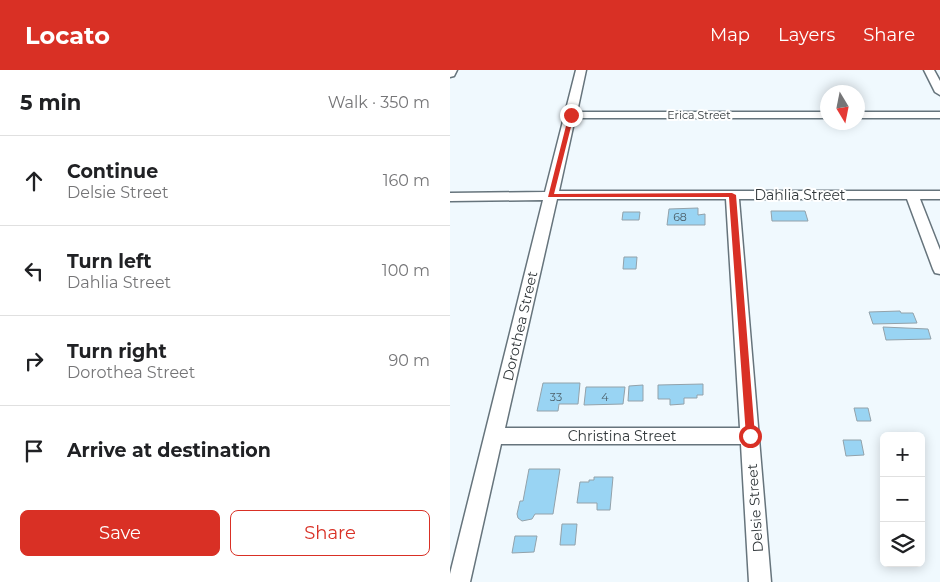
<!DOCTYPE html>
<html lang="en">
<head>
<meta charset="utf-8">
<style>
	:root { --surface:#fff; --page:#f6f6f6; --text:#202124; --muted:#757577; --line:#e0e0e0; --accent:#d93025 }
	body { margin:0; font-family:Montserrat,sans-serif; background:var(--page); color:var(--text) }
	.controls { position:absolute; right:15px; bottom:15px; display:grid; overflow:hidden; border-radius:8px; box-shadow:0 2px 12px #0003 }
	.controls button { width:45px; height:45px; display:grid; place-items:center; padding:0; border:0; border-bottom:1px solid var(--line); background:var(--surface); color:var(--text); font:25px sans-serif }
	.compass { position:absolute; left:370px; top:15px; width:45px; height:45px; border-radius:50%; background:var(--surface); box-shadow:0 2px 12px #0003; rotate:170deg }
	.stop { position:absolute; width:15px; height:15px; margin:-11px; border:4px solid #d93025; border-radius:50%; background:#fff }
	.stop.end { background:#d93025; border-color:#fff; box-shadow:0 1px 5px #0008 }
	.list { margin:0; padding:0; list-style:none }
	h2 { display:flex; justify-content:space-between; align-items:center; height:65px; margin:0; padding:0 20px; font-size:21px }
	h2 small { font-size:16px; font-weight:400; color:var(--muted) }
	.list li { display:grid; grid-template-columns:32px 1fr auto; gap:15px; align-items:center; box-sizing:border-box; height:90px; padding:0 20px; border-top:1px solid var(--line) }
	.list b { display:block; font-size:19px; white-space:nowrap }
	.list p { margin:0; font-size:16px; white-space:nowrap; color:var(--muted) }
	.list em { font-size:16px; font-style:normal; color:var(--muted) }
	.actions { display:flex; gap:10px; padding:15px 20px }
	.actions a { flex:1; padding:11px 0; border:1px solid var(--accent); border-radius:8px; text-align:center; font-size:18px; color:var(--accent) }
	.actions .main { background:var(--accent); color:#fff }
	.icon { flex:none; width:28px; height:28px; fill:none; stroke:currentColor; stroke-width:2; stroke-linecap:round; stroke-linejoin:round }
	.map { position:relative; flex:none; width:490px; height:512px; overflow:hidden }
	header { display:flex; align-items:center; gap:30px; box-sizing:border-box; height:70px; padding:0 25px; background:var(--accent); color:#fff }
	header strong { font-size:24px }
	nav { display:flex; gap:28px; margin-inline-start:auto; font-size:18px }
	main { display:flex }
	aside { flex:1; background:var(--surface) }
	.map>svg:first-child { display:block }
	.building { fill:#99d4f3; stroke:#93a2aa }
	.lines { fill:none; stroke-linecap:round; stroke-linejoin:round }
	.minor-casing { stroke:#66747c; stroke-width:3 }
	.minor { fill:#fff; fill-rule:evenodd }
	.route { fill:#d93025 }
	.labels { text-anchor:middle; stroke-width:4; stroke-linejoin:round; paint-order:stroke }
	.far-street-label { font-size:11px; fill:#32383b; stroke:#fff }
	.number-label { font-size:11px; fill:#4c5f69 }
	.street-label { font-size:14px; fill:#32383b; stroke:#fff }
</style>
</head>
<body>
<header>
<strong>Locato</strong>
<nav><a>Map</a><a>Layers</a><a>Share</a></nav>
</header>
<main>
<aside>
<h2>5 min<small>Walk · 350 m</small></h2>
<ul class="list">
<li><svg class="icon" aria-label="ahead" viewBox="0 0 24 24"><path d="M12 20V5M6 11l6-6 6 6"/></svg><div><b>Continue</b><p>Delsie Street</p></div><em>160 m</em></li>
<li><svg class="icon" aria-label="left" viewBox="0 0 24 24"><path d="M17 20v-9H6M10 6l-5 5 5 5"/></svg><div><b>Turn left</b><p>Dahlia Street</p></div><em>100 m</em></li>
<li><svg class="icon" aria-label="right" viewBox="0 0 24 24"><path d="M7 20v-9h11M14 6l5 5-5 5"/></svg><div><b>Turn right</b><p>Dorothea Street</p></div><em>90 m</em></li>
<li><svg class="icon" aria-label="arrive" viewBox="0 0 24 24"><path d="M6 21V4h12l-3 4 3 4H6"/></svg><div><b>Arrive at destination</b></div></li>
</ul>
<div class="actions"><a class="main">Save</a><a>Share</a></div>
</aside>
<div class="map">
<svg width="490" height="512" viewBox="0 0 490 512">
	<rect width="100%" height="100%" fill="#f0f9fe"/>
	<path class="building" d="M248,138v7l7,-1v11h-38l2,-16z
		M321,141h34l3,10h-36z
		M173,142h17l-1,8h-17z
		M174,187h13l-1,12h-13z
		M450,241l1,2h12l4,10 -44,1 -4,-12z
		M433,257l45,2 3,10 -45,1z
		M93,313h37l-2,21h-19l-1,7h-21z
		M253,314v11h-6v3h-13v6l-14,1v-6h-12v-14z
		M193,315v16h-15l1,-15z
		M136,317h39l-2,17 -39,1z
		M404,338h14l3,13h-14z
		M393,370h18l3,15 -18,1z
		M79,399h31l-7,45h-18l-3,5 -10,2 -4,-3 -1,-4 3,-13h3z
		M144,407h19l-3,33h-13v-7h-20l3,-21h9v-2h5z
		M112,454h15l-2,21h-15z
		M65,466h22l-3,16 -22,1z"/>
	<g class="lines">
		<g class="minor-casing">
			<path id="minor" d="M0,0h7l-3,6 -4,1z
				M126,0h10l-9,42h251v6h-253l-16,73h381v8h-20l20,51v24l-5,-1 -2,-4 -26,-70h-168l32,383h-22l-8,-138h-240l-31,138h-20v-8l93,-374 -93,1v-8l95,-1zM107,129h169l14,229h-235z
				M474,0h10l6,11v14l-5,-3z
				M408,42h82v6h-82z"/>
		</g>
		<use href="#minor" class="minor"/>
	</g>
	<path class="route" d="M119,44l5,1 -20,79 178,-1 4,2 19,241 -1,2h-7l-1,-2 -17,-239h-181z"/>
	<g class="labels">
		<g class="far-street-label">
			<text x="249" y="49">Erica Street</text>
		</g>
		<g class="number-label">
			<text x="230" y="151">68</text>
			<text x="106" y="331">33</text>
			<text x="155" y="331">4</text>
		</g>
		<g class="street-label">
			<text x="350" y="130">Dahlia Street</text>
			<text transform="translate(70 256) rotate(-77)" y="5">Dorothea Street</text>
			<text x="172" y="371">Christina Street</text>
			<text transform="translate(305 438) rotate(-94)" y="5">Delsie Street</text>
		</g>
	</g>
</svg>
<div class="controls">
<button>+</button>
<button>−</button>
<button><svg class="icon" aria-label="layers" viewBox="0 0 24 24"><path d="M12 4l9 5-9 5-9-5zM3 14l9 5 9-5"/></svg></button>
</div>
<svg class="compass" viewBox="-18 -18 36 36"><path d="M0-13l5 13h-10z" fill="#e53935"/><path d="M0 13l5-13h-10z" fill="#757577"/></svg>
<div class="stop" style="left:300px;top:366px"></div>
<div class="stop end" style="left:121px;top:45px"></div>
</div>
</main>
</body>
</html>
